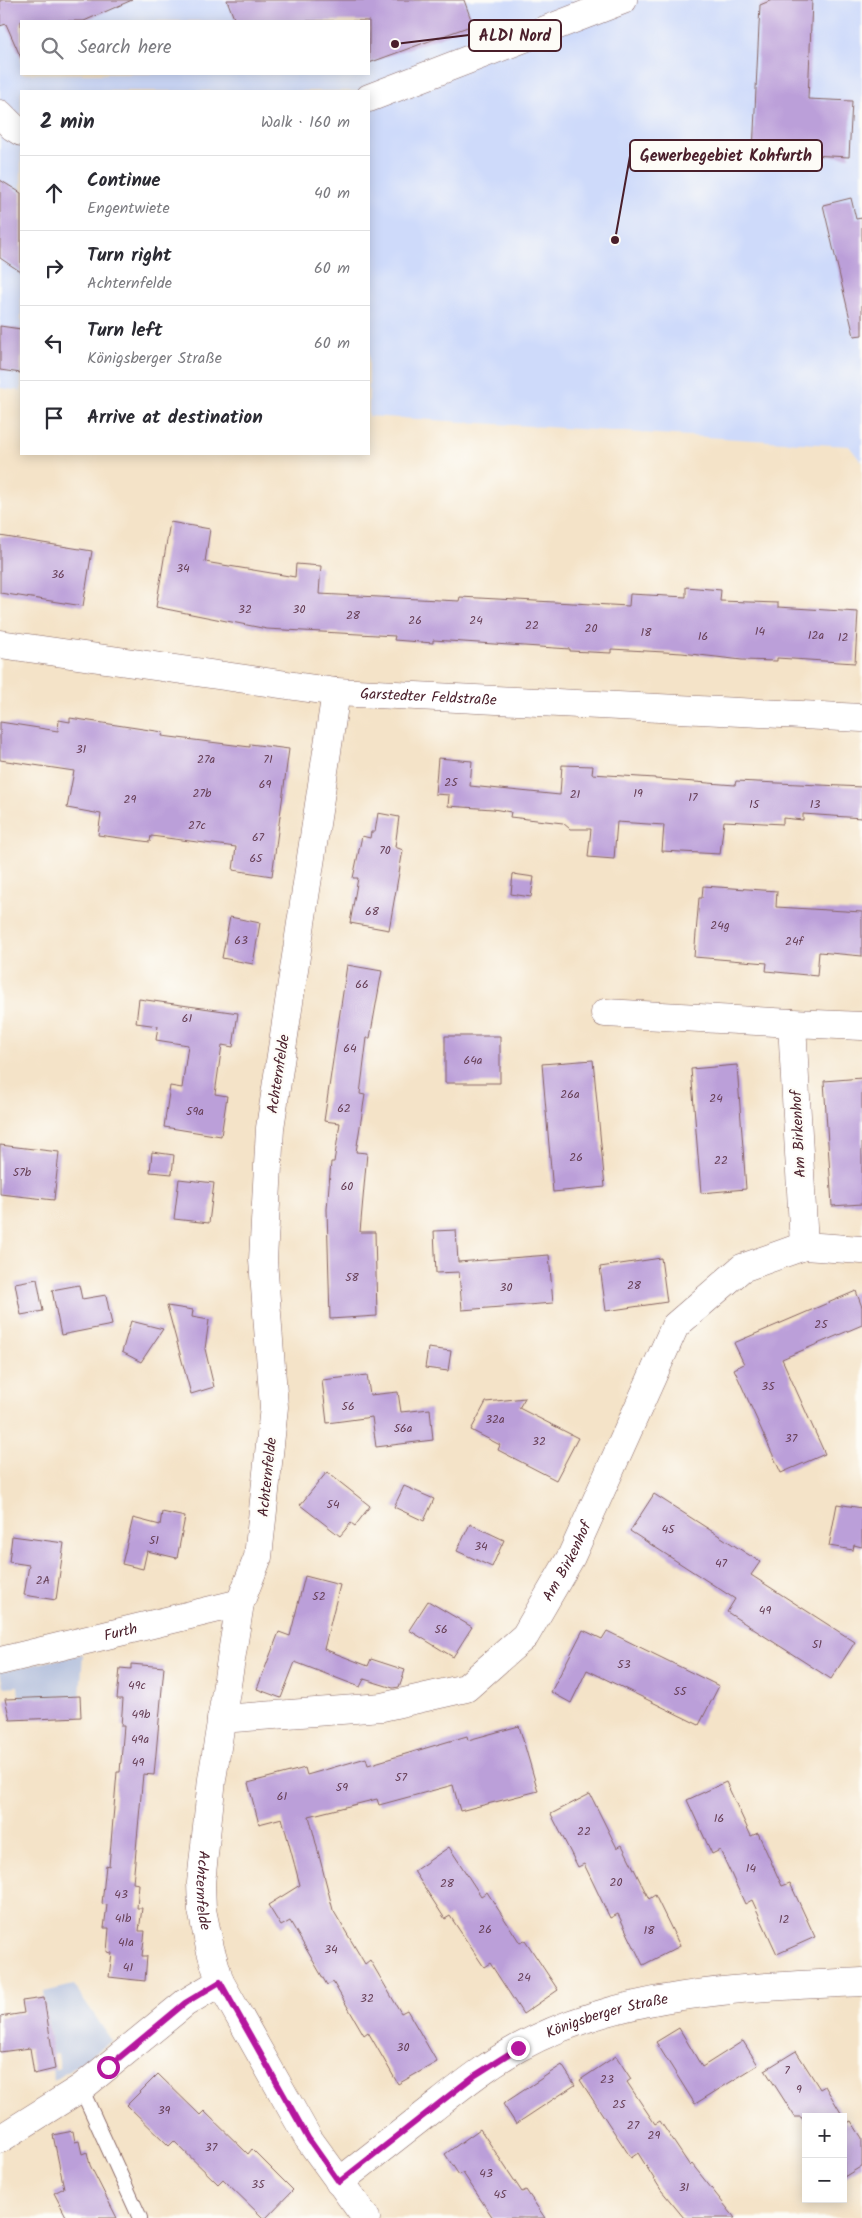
<!DOCTYPE html>
<html lang="en">
<head>
<meta charset="utf-8">
<style>
	:root { --surface:#fff; --page:#f2f2f3; --text:#2b2b33; --muted:#7c7c81; --line:#e1e1e2 }
	body { margin:0; font-family:Kalam,sans-serif; background:var(--page); color:var(--text) }
	.controls { position:absolute; right:15px; bottom:15px; display:grid; overflow:hidden; border-radius:0px; box-shadow:0 2px 12px #0003 }
	.controls button { width:45px; height:45px; display:grid; place-items:center; padding:0; border:0; border-bottom:1px solid var(--line); background:var(--surface); color:var(--text); font:25px sans-serif }
	.stop { position:absolute; width:15px; height:15px; margin:-11px; border:4px solid #b5179e; border-radius:50%; background:#fff }
	.stop.end { background:#b5179e; border-color:#fff; box-shadow:0 1px 5px #0008 }
	.list { margin:0; padding:0; list-style:none }
	h2 { display:flex; justify-content:space-between; align-items:center; height:65px; margin:0; padding:0 20px; font-size:21px }
	h2 small { font-size:16px; font-weight:400; color:var(--muted) }
	.list li { display:grid; grid-template-columns:32px 1fr auto; gap:15px; align-items:center; box-sizing:border-box; height:75px; padding:0 20px; border-top:1px solid var(--line) }
	.list b { display:block; font-size:19px; white-space:nowrap }
	.list p { margin:0; font-size:16px; white-space:nowrap; color:var(--muted) }
	.list em { font-size:16px; font-style:normal; color:var(--muted) }
	.icon { flex:none; width:28px; height:28px; fill:none; stroke:currentColor; stroke-width:2; stroke-linecap:round; stroke-linejoin:round }
	.map { position:relative; flex:none; width:862px; height:2218px; overflow:hidden }
	.search { position:absolute; background:var(--surface); box-shadow:0 2px 12px #0003; left:20px; top:20px; width:350px; height:55px; display:flex; align-items:center; gap:12px; box-sizing:border-box; padding:0 18px; border-radius:0px; color:var(--muted); font-size:19px }
	.panel { position:absolute; background:var(--surface); box-shadow:0 2px 12px #0003; left:20px; top:90px; width:350px; height:365px; border-radius:0px }
	.map>svg:first-child { display:block }
	.built { fill:#cedafa; fill-rule:evenodd }
	.industrial { fill:#b9c4de }
	.building { fill:#bb9fd9 }
	.lines { fill:none; stroke-linecap:round; stroke-linejoin:round }
	.service-casing { stroke:#866462; stroke-width:16 }
	.minor-casing { stroke:#866462; stroke-width:29 }
	.service { stroke:#fff; stroke-width:14 }
	.minor { stroke:#fff; stroke-width:28 }
	.route { stroke:#b5179e; stroke-width:6 }
	.labels { text-anchor:middle; stroke-width:4.5; stroke-linejoin:round; paint-order:stroke }
	.number-label { font-size:12px; fill:#663f56 }
	.street-label { font-size:15px; fill:#4a1f2b; stroke:#fdfcf7 }
	.leader { fill:none; stroke:#4a1f2b; stroke-width:2 }
	.callout-dot { fill:#4a1f2b; stroke:#fdfcf7; stroke-width:2 }
	.callout { fill:#fdfcf7; stroke:#4a1f2b; stroke-width:2 }
	.callout-label { font-size:16px; text-anchor:middle; font-weight:bold; fill:#4a1f2b }
</style>
</head>
<body>
<div class="map">
<svg width="862" height="2218" viewBox="0 0 862 2218">
	<rect width="100%" height="100%" fill="#fdfcf7"/>
	<filter id="ink" filterUnits="userSpaceOnUse"><feTurbulence type="fractalNoise" baseFrequency=".02" numOctaves="2"/><feDisplacementMap in="SourceGraphic" scale="10" xChannelSelector="R" yChannelSelector="G"/><feConvolveMatrix kernelMatrix="1 2 1 2 8 2 1 2 1" color-interpolation-filters="sRGB"/></filter>
	<filter id="wash" filterUnits="userSpaceOnUse"><feTurbulence type="fractalNoise" baseFrequency=".0096" numOctaves="4" result="noise"/><feDisplacementMap in="SourceGraphic" scale="20" xChannelSelector="R" yChannelSelector="G"/><feGaussianBlur stdDeviation="1.12" result="paint"/><feColorMatrix in="noise" values="0 0 0 0 0 0 0 0 0 0 0 0 0 0 0 0 0 1.4 0 .05"/><feComposite in="paint" operator="in"/></filter>
	<g filter="url(#wash)">
		<rect width="100%" height="100%" fill="#f4e3c8"/>
		<path class="built" d="M0,0h862v463l-13,-17 -480,-30v-325h-348v300l-21,-3zM21,21h348v53h-348z"/>
		<path class="industrial" d="M83,1654l-3,42 -61,2 -1,-12 -15,1 -3,-15z
			M74,1985l38,56 -58,40 -2,-11 8,-2 -2,-14 -5,1 -9,-63z"/>
		<g id="blocks">
			<path class="building" d="M0,0h132l-48,21h-63v37l-15,-34 -6,2z
				M227,0h237l9,25 -104,38v-42h-134z
				M772,0h40l-4,99 44,2 -3,56 -96,-5 7,-147z
				M0,180l21,13v79l-21,-14z
				M851,198l5,21 6,-1v117l-8,1 -31,-131z
				M0,326l21,3v44l-21,-3z
				M170,522l40,7 -5,33 90,15 1,-13 25,2 -2,28 140,7 1,-4 169,9 1,-12 56,3v-10l35,3 -1,11 58,2v4l80,5 -3,51 -78,-5v3l-35,-1 -60,-7 -71,-4v4l-41,-2v-2l-137,-9v3l-39,-3 1,-4 -128,-7 -111,-22z
				M0,536l92,15 -9,55 -83,-13z
				M70,718l93,14 -1,4 88,11v-3l39,5 -17,127 -39,-6 3,-23 -85,-11 -1,6 -52,-7 3,-21 -34,-6 7,-37 -74,-11v-38l58,9 1,-11 11,2z
				M438,758l34,3 -2,25 90,9 2,-30 31,1 -1,8 63,4v1l80,6 1,-4 126,6v31l-59,-4v6l-20,-2v6l-59,-3 -4,33 -58,-3 2,-26 -47,-3 -3,37 -26,-2 3,-28h-21l-7,-6 -53,-6 1,-5 -18,-3 -45,-3 1,-11 -14,-1z
				M378,813l21,4 -4,30 8,3 -14,80 -39,-7 8,-45h-5l9,-42 8,2 1,-6h4z
				M513,874l21,3 -3,20 -20,-3z
				M703,886l74,5 -1,16 86,5v44l-43,-4 -2,24 -51,-5 1,-8 -73,-6 5,-59h3z
				M230,917l30,6 -7,41 -31,-6z
				M347,965l35,6 -12,67h-3l-7,56 5,1 -9,57 11,1 -7,79h15l2,84 -47,3 -3,-110 4,-47h3l6,-39 -16,-2z
				M139,999l99,14 -5,34 -11,-2 -7,49 12,2 -6,40 -57,-9 6,-41 12,2 6,-43 -32,-5 2,-14 -22,-3z
				M445,1036h55v47h-55z
				M593,1060l12,127 -52,5 -11,-128z
				M737,1065l9,124 -45,4 -10,-124z
				M862,1078v126l-30,2 -8,-125z
				M0,1145l59,7 -5,48 -54,-6z
				M152,1152l22,3 -2,19 -22,-2z
				M179,1179l35,4 -5,40 -35,-4z
				M456,1230l2,32 91,-7 4,48 -91,7 -3,-38 -23,1 -2,-42z
				M661,1258l6,44 -61,9 -6,-44z
				M37,1279l6,32 -22,4 -6,-32z
				M79,1285l3,14 24,-4 6,30 -51,10 -9,-45z
				M856,1291l6,16v18l-80,34 43,95 -44,19 -47,-104 10,-5 -10,-21z
				M167,1306l26,4 -1,7 17,3 -4,29 9,38 -23,7z
				M131,1321l32,8 -22,33 -19,-10z
				M428,1348l23,3 -3,20 -23,-3z
				M367,1375l3,20 28,-3 3,20 29,-3 3,31 -57,7 -4,-30 -45,6 -5,-43z
				M525,1398l-6,10 59,30 -22,42 -58,-30 2,-5 -29,-15 15,-28z
				M327,1472l43,34 -15,20 -4,-3 -11,13 -40,-31z
				M404,1486l30,13 -10,22 -30,-14z
				M654,1494l106,68 -9,13 104,67 -24,37 -104,-67 8,-13 -105,-68z
				M837,1504l25,4v39l-8,-2 -1,5 -24,-4z
				M162,1512l23,5 -8,41 -30,-7 -4,18 -21,-5 11,-46 27,7z
				M470,1524l34,16 -12,27 -35,-16z
				M12,1536l52,7 -8,57 -32,-5 5,-30 -20,-3z
				M305,1576l35,9 -16,64 44,17 3,-7 34,11 -6,17 -6,1 -29,-9 -4,8 -65,-25 -14,36 -24,-9 22,-57 11,4z
				M428,1601l44,26 -19,30 -44,-27z
				M583,1630l19,9 5,-8 112,55 -20,39 -112,-55 -16,33 -20,-11z
				M131,1664l33,3 -10,108 -11,-1 -10,109 6,1 -2,24h5l-3,23h6l-3,25h5l-2,25 -36,-4 3,-24 -5,-1 2,-24h-5l3,-23 -5,-1 4,-39 3,1 8,-94h3l4,-46h-3l2,-27h-6l3,-31 11,1z
				M80,1696l1,21 -71,3 -5,-21z
				M519,1726l19,65 -78,20 -7,-26 -74,20 -2,-6 -68,17 24,94 32,54 5,-4 31,53 6,-3 30,52 -39,22 -30,-52 -4,3 -31,-53 -6,3 -37,-64 -9,5 -13,-21 32,-20 -18,-67 -23,6 -11,-41 57,-15 2,7 59,-17 2,7 99,-29 1,4z
				M726,1782l25,54 7,-3 24,53 8,-3 25,54 -38,17 -25,-54 -7,4 -25,-54 -8,4 -25,-54z
				M590,1794l27,54 5,-3 27,54 6,-4 25,51 -37,19 -25,-51 -8,4 -26,-54 -6,3 -27,-53z
				M449,1847l32,49 6,-4 33,51 5,-3 33,50 -35,24 -33,-51 -6,4 -34,-51 -5,3 -31,-48z
				M44,1998l11,71 -21,5 -4,-26 -30,4v-35l24,-4 -2,-12z
				M679,2028l23,39 41,-26 15,24 -63,39 -39,-62z
				M796,2051l24,38 5,-3 22,37 4,-2 11,17v28l-18,11 -1,-60h-37v7l-5,-7h-6l-30,-47z
				M616,2056l15,23 -4,3 28,42 5,-3 30,45 2,-2 43,54h-51l-23,-28 -23,-37 -7,5 -51,-78z
				M562,2065l13,20 -59,39 -13,-20z
				M158,2074l42,41 4,-4 44,43 4,-5 41,41 -27,28h-3l-40,-39 -5,5 -44,-43 -5,5 -42,-41z
				M480,2129l42,63 4,-2 19,28h-52l-30,-45 -4,2 -14,-21z
				M73,2131l2,11 4,-1 3,13 5,-2 3,13 27,53h-50l-13,-25 10,-5 -11,-53z"/>
		</g>
	</g>
	<g filter="url(#ink)">
		<use href="#blocks" fill-opacity="0" stroke="#866462" stroke-width="1"/>
		<g class="lines">
			<g class="service-casing">
				<path id="service" d="M81,2088l59,130"/>
			</g>
			<g class="minor-casing">
				<g id="minor">
					<path d="M369,98l254,-98"/>
					<path d="M0,114l13,13 8,5"/>
					<path id="s1" d="M0,644l336,48 526,26"/>
					<path id="s2" d="M336,692l-66,436 -7,132 11,147 -16,150 -18,46 -28,176 -11,104 1,27 8,38 10,34 88,156 58,80"/>
					<path d="M605,1013l187,10"/>
					<path d="M804,1246l-12,-223 70,3"/>
					<path id="s3" d="M0,1661l240,-58"/>
					<path id="s4" d="M221,1719l161,-12 84,-19 59,-52 46,-79 104,-231 67,-58 62,-22 58,4"/>
					<path d="M0,2139l81,-51 104,-85 35,-21"/>
					<path id="s5" d="M339,2182c31,-24 62,-49 93,-73 28,-22 55,-44 86,-61 103,-57 230,-61 344,-66"/>
				</g>
			</g>
			<use href="#service" class="service"/>
			<use href="#minor" class="minor"/>
		</g>
	</g>
	<g class="lines" filter="url(#ink)">
		<path class="route" d="M108,2067l77,-64 35,-21 88,156 31,44 135,-106 44,-28"/>
	</g>
	<g class="labels">
		<g class="number-label">
			<text x="183" y="572">34</text>
			<text x="58" y="578">36</text>
			<text x="245" y="613">32</text>
			<text x="299" y="613">30</text>
			<text x="353" y="619">28</text>
			<text x="415" y="624">26</text>
			<text x="476" y="624">24</text>
			<text x="532" y="629">22</text>
			<text x="591" y="632">20</text>
			<text x="760" y="635">14</text>
			<text x="646" y="636">18</text>
			<text x="816" y="639">12a</text>
			<text x="703" y="640">16</text>
			<text x="843" y="641">12</text>
			<text x="81" y="753">31</text>
			<text x="206" y="763">27a</text>
			<text x="268" y="763">71</text>
			<text x="451" y="786">25</text>
			<text x="265" y="788">69</text>
			<text x="202" y="797">27b</text>
			<text x="638" y="797">19</text>
			<text x="575" y="798">21</text>
			<text x="693" y="801">17</text>
			<text x="130" y="803">29</text>
			<text x="754" y="808">15</text>
			<text x="815" y="808">13</text>
			<text x="197" y="829">27c</text>
			<text x="258" y="841">67</text>
			<text x="385" y="854">70</text>
			<text x="256" y="862">65</text>
			<text x="372" y="915">68</text>
			<text x="720" y="929">24g</text>
			<text x="241" y="944">63</text>
			<text x="794" y="945">24f</text>
			<text x="362" y="988">66</text>
			<text x="187" y="1022">61</text>
			<text x="350" y="1052">64</text>
			<text x="473" y="1064">64a</text>
			<text x="570" y="1098">26a</text>
			<text x="716" y="1102">24</text>
			<text x="344" y="1112">62</text>
			<text x="195" y="1115">59a</text>
			<text x="576" y="1161">26</text>
			<text x="721" y="1164">22</text>
			<text x="22" y="1176">57b</text>
			<text x="347" y="1190">60</text>
			<text x="352" y="1281">58</text>
			<text x="634" y="1289">28</text>
			<text x="506" y="1291">30</text>
			<text x="821" y="1328">25</text>
			<text x="768" y="1390">35</text>
			<text x="348" y="1410">56</text>
			<text x="495" y="1423">32a</text>
			<text x="403" y="1432">56a</text>
			<text x="791" y="1442">37</text>
			<text x="539" y="1445">32</text>
			<text x="333" y="1508">54</text>
			<text x="668" y="1533">45</text>
			<text x="154" y="1544">51</text>
			<text x="481" y="1550">34</text>
			<text x="721" y="1567">47</text>
			<text x="43" y="1584">2A</text>
			<text x="319" y="1600">52</text>
			<text x="765" y="1614">49</text>
			<text x="441" y="1633">56</text>
			<text x="817" y="1648">51</text>
			<text x="624" y="1668">53</text>
			<text x="137" y="1689">49c</text>
			<text x="680" y="1695">55</text>
			<text x="141" y="1718">49b</text>
			<text x="140" y="1743">49a</text>
			<text x="138" y="1766">49</text>
			<text x="401" y="1781">57</text>
			<text x="342" y="1791">59</text>
			<text x="282" y="1800">61</text>
			<text x="719" y="1822">16</text>
			<text x="584" y="1835">22</text>
			<text x="751" y="1872">14</text>
			<text x="616" y="1886">20</text>
			<text x="447" y="1887">28</text>
			<text x="121" y="1898">43</text>
			<text x="123" y="1922">41b</text>
			<text x="784" y="1923">12</text>
			<text x="485" y="1933">26</text>
			<text x="649" y="1934">18</text>
			<text x="126" y="1946">41a</text>
			<text x="331" y="1953">34</text>
			<text x="128" y="1971">41</text>
			<text x="524" y="1981">24</text>
			<text x="367" y="2002">32</text>
			<text x="403" y="2051">30</text>
			<text x="787" y="2074">7</text>
			<text x="607" y="2083">23</text>
			<text x="799" y="2093">9</text>
			<text x="619" y="2108">25</text>
			<text x="164" y="2114">39</text>
			<text x="633" y="2129">27</text>
			<text x="654" y="2139">29</text>
			<text x="211" y="2151">37</text>
			<text x="486" y="2177">43</text>
			<text x="258" y="2188">35</text>
			<text x="684" y="2191">31</text>
			<text x="500" y="2198">45</text>
		</g>
		<g class="street-label">
			<text dy="5" stroke="none"><textPath href="#s1" startOffset="432">Garstedter Feldstraße</textPath></text>
			<text transform="translate(278 1074) rotate(-81)" y="5">Achternfelde</text>
			<text transform="translate(798 1134) rotate(-93)" y="5">Am Birkenhof</text>
			<text transform="translate(267 1477) rotate(-84)" y="5">Achternfelde</text>
			<text dy="5" stroke="none"><textPath href="#s4" startOffset="412">Am Birkenhof</textPath></text>
			<text dy="5" stroke="none"><textPath href="#s3" startOffset="124">Furth</textPath></text>
			<text dy="5" stroke="none"><textPath href="#s2" startOffset="1211">Achternfelde</textPath></text>
			<text dy="5" stroke="none"><textPath href="#s5" startOffset="319">Königsberger Straße</textPath></text>
		</g>
	</g>
	<path class="leader" d="M395 44L469 35M615 240L630 156"/>
	<g class="callout-dot">
		<circle cx="395" cy="44" r="5"/>
		<circle cx="615" cy="240" r="5"/>
	</g>
	<g class="callout">
		<rect x="469" y="20" width="92" height="31" rx="5"/>
		<rect x="630" y="140" width="192" height="31" rx="5"/>
	</g>
	<g class="callout-label">
		<text x="515" y="41">ALDI Nord</text>
		<text x="726" y="161">Gewerbegebiet Kohfurth</text>
	</g>
</svg>
<div class="controls">
<button>+</button>
<button>−</button>
</div>
<div class="stop" style="left:108px;top:2067px"></div>
<div class="stop end" style="left:518px;top:2048px"></div>
<div class="search"><svg class="icon" aria-label="search" viewBox="0 0 24 24"><circle cx="10" cy="10" r="6"/><path d="M15 15l6 6"/></svg>Search here</div>
<section class="panel">
<h2>2 min<small>Walk · 160 m</small></h2>
<ul class="list">
<li><svg class="icon" aria-label="ahead" viewBox="0 0 24 24"><path d="M12 20V5M6 11l6-6 6 6"/></svg><div><b>Continue</b><p>Engentwiete</p></div><em>40 m</em></li>
<li><svg class="icon" aria-label="right" viewBox="0 0 24 24"><path d="M7 20v-9h11M14 6l5 5-5 5"/></svg><div><b>Turn right</b><p>Achternfelde</p></div><em>60 m</em></li>
<li><svg class="icon" aria-label="left" viewBox="0 0 24 24"><path d="M17 20v-9H6M10 6l-5 5 5 5"/></svg><div><b>Turn left</b><p>Königsberger Straße</p></div><em>60 m</em></li>
<li><svg class="icon" aria-label="arrive" viewBox="0 0 24 24"><path d="M6 21V4h12l-3 4 3 4H6"/></svg><div><b>Arrive at destination</b></div></li>
</ul>
</section>
</div>
</body>
</html>
